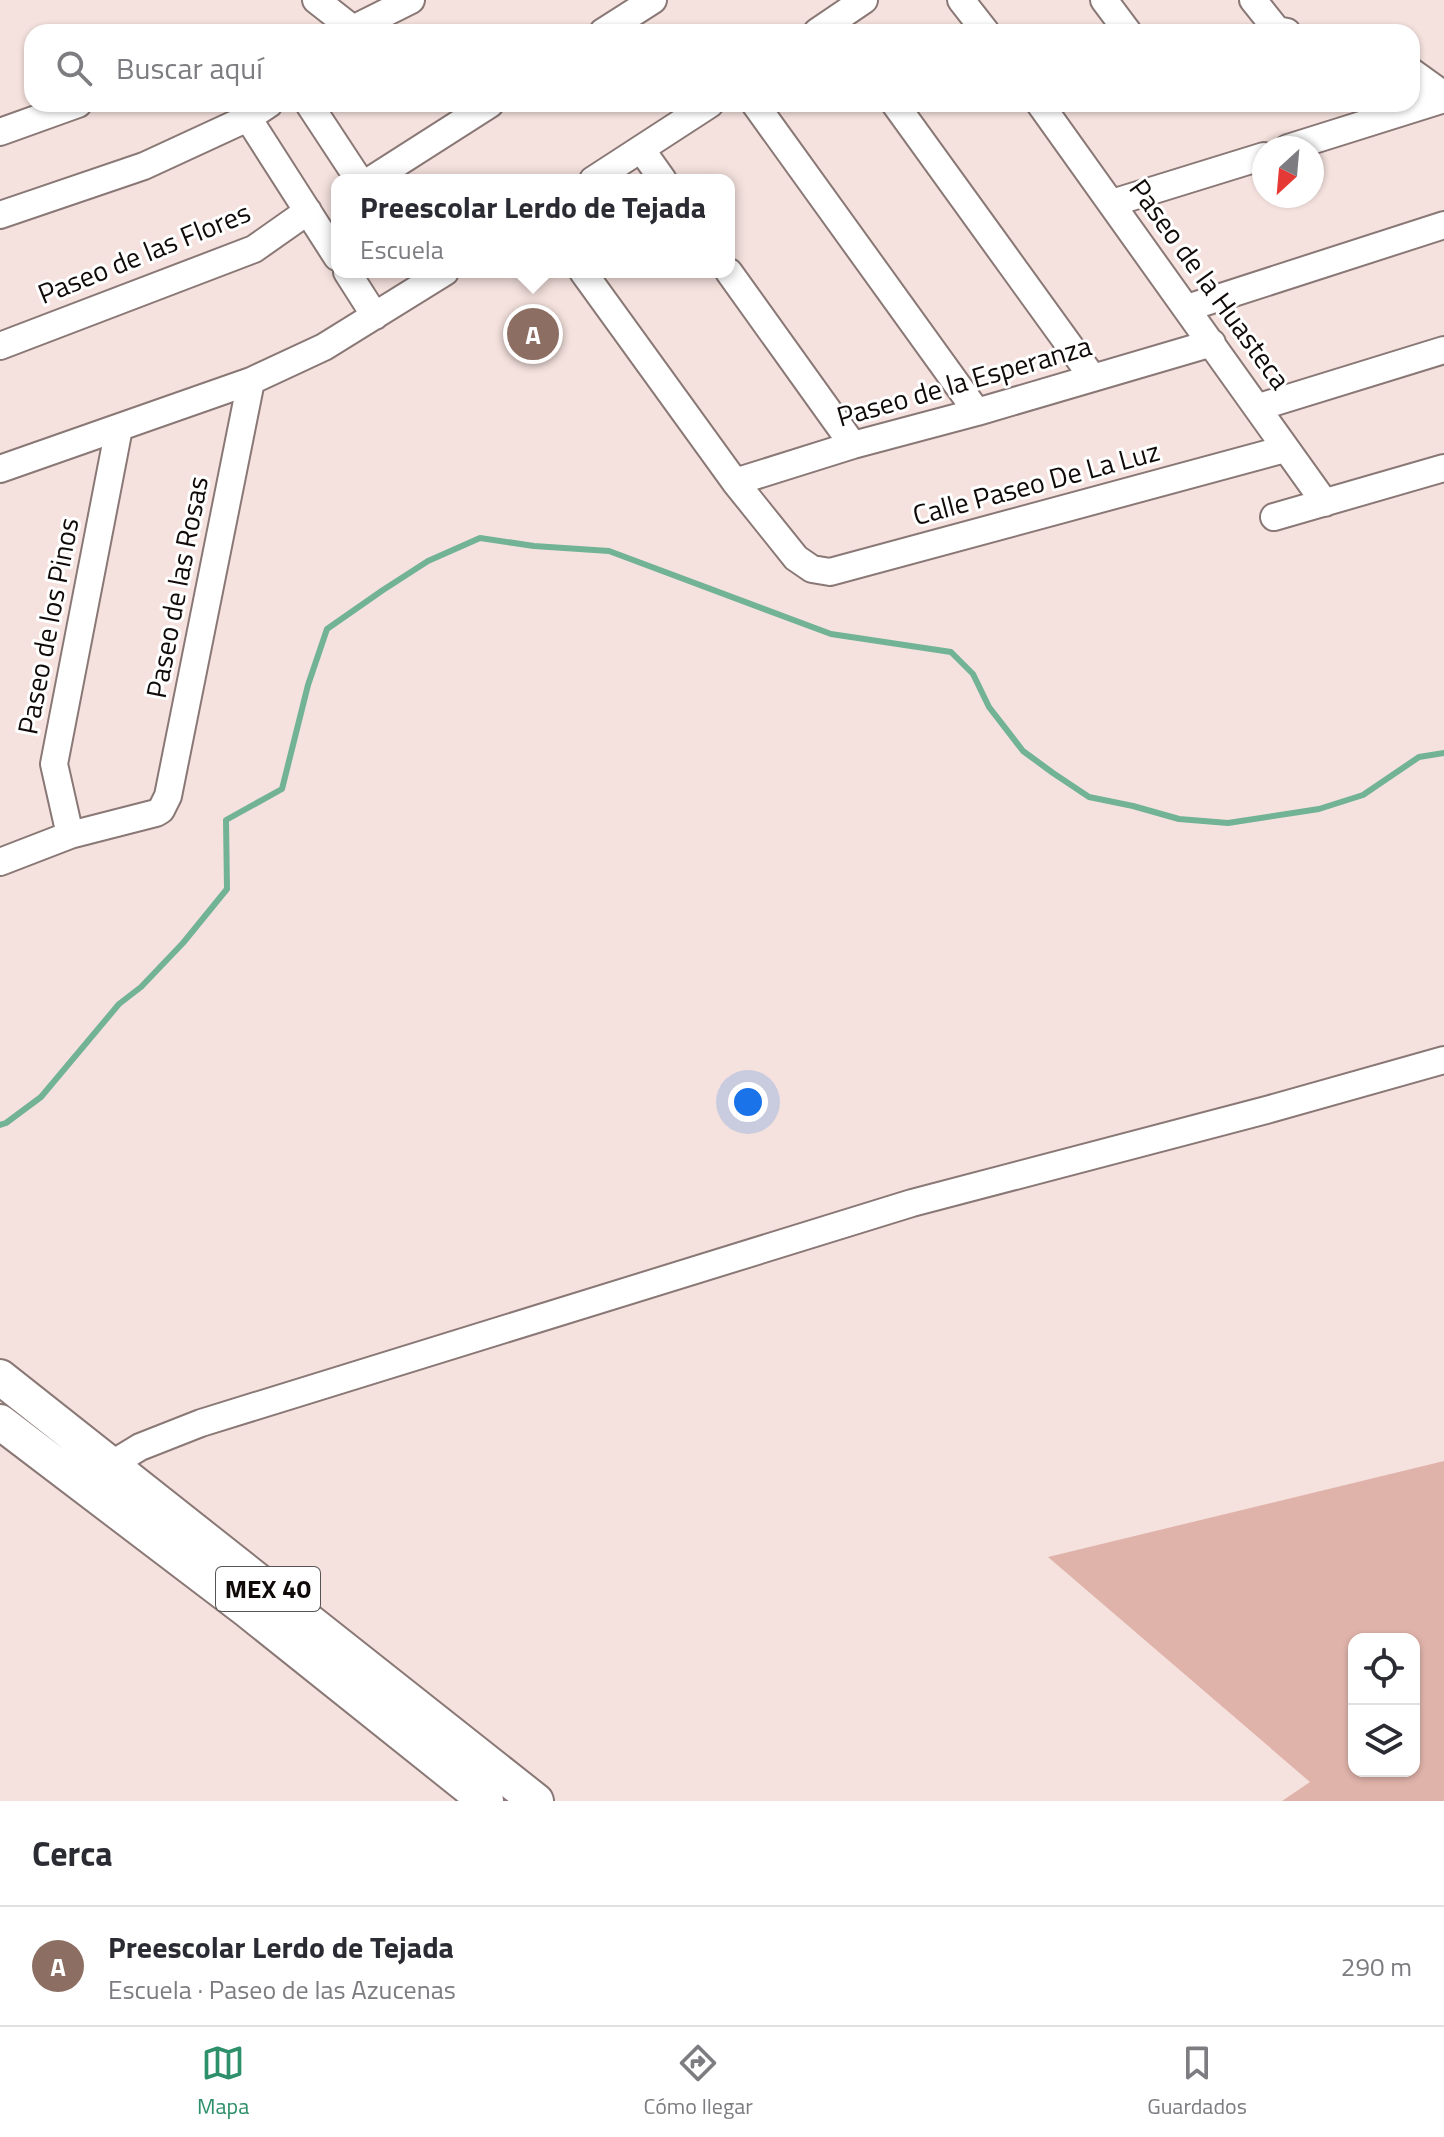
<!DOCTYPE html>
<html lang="es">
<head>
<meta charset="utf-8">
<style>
	:root { --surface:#fff; --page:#f7f7f7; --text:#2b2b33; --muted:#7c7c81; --line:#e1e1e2; --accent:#2d906b }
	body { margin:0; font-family:"Titillium Web",sans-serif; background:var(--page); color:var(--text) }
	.controls { position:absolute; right:24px; bottom:24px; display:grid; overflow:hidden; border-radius:16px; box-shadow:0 2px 6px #0004 }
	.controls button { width:72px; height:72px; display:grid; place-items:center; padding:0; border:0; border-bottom:2px solid var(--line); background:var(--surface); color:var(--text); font:40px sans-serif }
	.compass { position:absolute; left:1252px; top:136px; width:72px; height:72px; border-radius:50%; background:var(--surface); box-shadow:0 2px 6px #0004; rotate:206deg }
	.you { position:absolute; left:748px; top:1102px; width:28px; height:28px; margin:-20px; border:6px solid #fff; border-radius:50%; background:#1a73e8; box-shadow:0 0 0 12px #1a73e833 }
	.badge { display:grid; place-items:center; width:52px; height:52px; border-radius:50%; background:var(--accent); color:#fff; font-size:26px; font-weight:700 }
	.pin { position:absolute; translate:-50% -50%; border:4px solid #fff; box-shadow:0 2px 8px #0006 }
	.popup { position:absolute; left:331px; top:174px; width:404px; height:104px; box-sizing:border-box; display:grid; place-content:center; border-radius:16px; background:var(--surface); filter:drop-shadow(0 2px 6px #0005); font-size:26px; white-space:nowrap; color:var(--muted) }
	.popup b { font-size:30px; color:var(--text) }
	.popup::after { content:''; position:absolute; left:50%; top:100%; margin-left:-16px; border:16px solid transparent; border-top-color:var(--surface) }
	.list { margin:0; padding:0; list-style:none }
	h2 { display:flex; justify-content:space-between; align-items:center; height:104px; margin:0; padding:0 32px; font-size:34px }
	h2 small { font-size:26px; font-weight:400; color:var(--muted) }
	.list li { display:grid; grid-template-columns:52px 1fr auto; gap:24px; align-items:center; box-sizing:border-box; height:120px; padding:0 32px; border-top:2px solid var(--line) }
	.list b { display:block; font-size:30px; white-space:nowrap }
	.list p { margin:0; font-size:26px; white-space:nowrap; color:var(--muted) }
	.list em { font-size:26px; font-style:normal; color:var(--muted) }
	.icon { flex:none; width:44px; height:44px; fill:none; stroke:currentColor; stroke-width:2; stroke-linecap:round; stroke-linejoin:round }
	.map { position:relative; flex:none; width:1444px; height:1801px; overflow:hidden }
	.search { position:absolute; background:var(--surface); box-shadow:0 2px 6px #0004; left:24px; right:24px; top:24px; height:88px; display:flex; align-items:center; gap:20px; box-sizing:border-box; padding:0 28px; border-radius:24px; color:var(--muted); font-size:30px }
	.sheet { height:224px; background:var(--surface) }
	nav { display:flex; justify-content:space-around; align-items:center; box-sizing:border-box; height:112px; border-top:2px solid var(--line); background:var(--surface); font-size:22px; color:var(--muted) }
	nav a { display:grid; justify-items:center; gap:4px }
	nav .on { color:var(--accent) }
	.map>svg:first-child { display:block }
	.green { fill:#e0b3aa; fill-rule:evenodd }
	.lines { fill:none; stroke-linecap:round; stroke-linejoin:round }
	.stream { stroke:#72b395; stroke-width:6 }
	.minor-casing { stroke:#897875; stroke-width:30 }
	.major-casing { stroke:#897875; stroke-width:38 }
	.minor { stroke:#fff; stroke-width:26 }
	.major { stroke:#fff; stroke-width:34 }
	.labels { text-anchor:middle; stroke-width:6; stroke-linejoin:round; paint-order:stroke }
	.shield { fill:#fff; stroke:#585453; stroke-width:2 }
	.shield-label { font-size:26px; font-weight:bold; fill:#100a09 }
	.street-label { font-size:28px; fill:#100a09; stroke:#fff }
</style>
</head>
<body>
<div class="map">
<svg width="1444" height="1801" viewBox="0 0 1444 1801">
	<rect width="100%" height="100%" fill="#f5e2de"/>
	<path class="green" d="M1444,1461v340h-162l28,-19 -262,-225zM1354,1639h60v132h-60z"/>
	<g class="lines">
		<path class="stream" d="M0,1125l6,-2 35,-26 78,-93 22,-17 42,-44 44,-54 -1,-69 56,-31 26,-104 19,-56 56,-39 45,-29 52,-23 54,8 75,5 222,83 120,18 22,22 16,33 34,44 30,22 36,24 44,9 46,13 49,4 91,-14 44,-14 56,-38 25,-4"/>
		<g class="minor-casing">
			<path id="minor" d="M316,0l37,29
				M961,0l25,32
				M1104,0l24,32
				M1253,0l24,30 10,2
				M347,32l64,-32
				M603,32l50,-32
				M817,32l47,-32
				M1412,72l32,23
				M309,104l50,76
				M755,104l222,308
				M895,104l198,274
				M1040,104l285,399
				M248,118l89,139
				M0,132l78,-28
				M1288,148l156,-49
				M641,149l22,31
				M371,180l119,-76
				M593,180l117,-76
				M1112,203l152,-47
				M0,215l144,-49 104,-48 21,-14
				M347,272l28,44
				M583,272l152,210 61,76 16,11 18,3 455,-123
				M729,272l124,173
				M1187,308l257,-83
				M0,346l254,-97 54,-38
				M1259,407l185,-57
				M0,469l251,-88 73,-34 121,-75
				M735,482l118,-37 124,-33 235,-69
				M1274,517l170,-49
				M70,835l-16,-71 65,-336
				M0,862l70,-27 86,-22 5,-3 7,-14 83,-415
				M112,1464l28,-17 61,-24 711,-220 358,-94 174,-49"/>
		</g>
		<g class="major-casing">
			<path id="major" d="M0,1377l536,424
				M0,1422l247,188 239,191"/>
		</g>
		<use href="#minor" class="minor"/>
		<use href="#major" class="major"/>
	</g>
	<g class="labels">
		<rect class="shield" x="216" y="1567" width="104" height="44" rx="6"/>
		<g class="shield-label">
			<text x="268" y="1598">MEX 40</text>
		</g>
		<g class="street-label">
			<text transform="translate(144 253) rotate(-22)" y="10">Paseo de las Flores</text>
			<text transform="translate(1210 284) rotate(54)" y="10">Paseo de la Huasteca</text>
			<text transform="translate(964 381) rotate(-16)" y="10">Paseo de la Esperanza</text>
			<text transform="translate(1036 483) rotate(-15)" y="10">Calle Paseo De La Luz</text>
			<text transform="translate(177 587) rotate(-79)" y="10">Paseo de las Rosas</text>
			<text transform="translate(48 626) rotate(-79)" y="10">Paseo de los Pinos</text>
		</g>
	</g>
</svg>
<div class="controls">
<button><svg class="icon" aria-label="locate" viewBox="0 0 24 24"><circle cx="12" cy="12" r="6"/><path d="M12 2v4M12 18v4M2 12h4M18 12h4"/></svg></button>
<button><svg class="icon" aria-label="layers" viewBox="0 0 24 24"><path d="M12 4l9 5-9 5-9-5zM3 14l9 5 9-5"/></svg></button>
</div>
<svg class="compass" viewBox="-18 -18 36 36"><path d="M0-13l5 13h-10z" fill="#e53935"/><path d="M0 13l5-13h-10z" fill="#7c7c81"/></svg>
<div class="you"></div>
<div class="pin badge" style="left:533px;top:334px;background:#8d6e63">A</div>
<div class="popup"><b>Preescolar Lerdo de Tejada</b>Escuela</div>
<div class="search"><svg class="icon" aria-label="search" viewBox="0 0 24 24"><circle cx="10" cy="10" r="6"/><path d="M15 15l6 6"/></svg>Buscar aquí</div>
</div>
<section class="sheet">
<h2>Cerca<small></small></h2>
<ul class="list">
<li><span class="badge" style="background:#8d6e63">A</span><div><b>Preescolar Lerdo de Tejada</b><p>Escuela · Paseo de las Azucenas</p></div><em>290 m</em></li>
</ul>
</section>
<nav>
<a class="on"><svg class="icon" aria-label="map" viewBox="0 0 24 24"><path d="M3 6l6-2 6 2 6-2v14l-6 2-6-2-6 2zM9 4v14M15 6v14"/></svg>Mapa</a>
<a><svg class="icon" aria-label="directions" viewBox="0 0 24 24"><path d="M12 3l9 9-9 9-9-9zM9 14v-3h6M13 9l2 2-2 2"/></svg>Cómo llegar</a>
<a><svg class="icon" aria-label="saved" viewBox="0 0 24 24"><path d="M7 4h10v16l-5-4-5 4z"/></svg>Guardados</a>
</nav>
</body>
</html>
